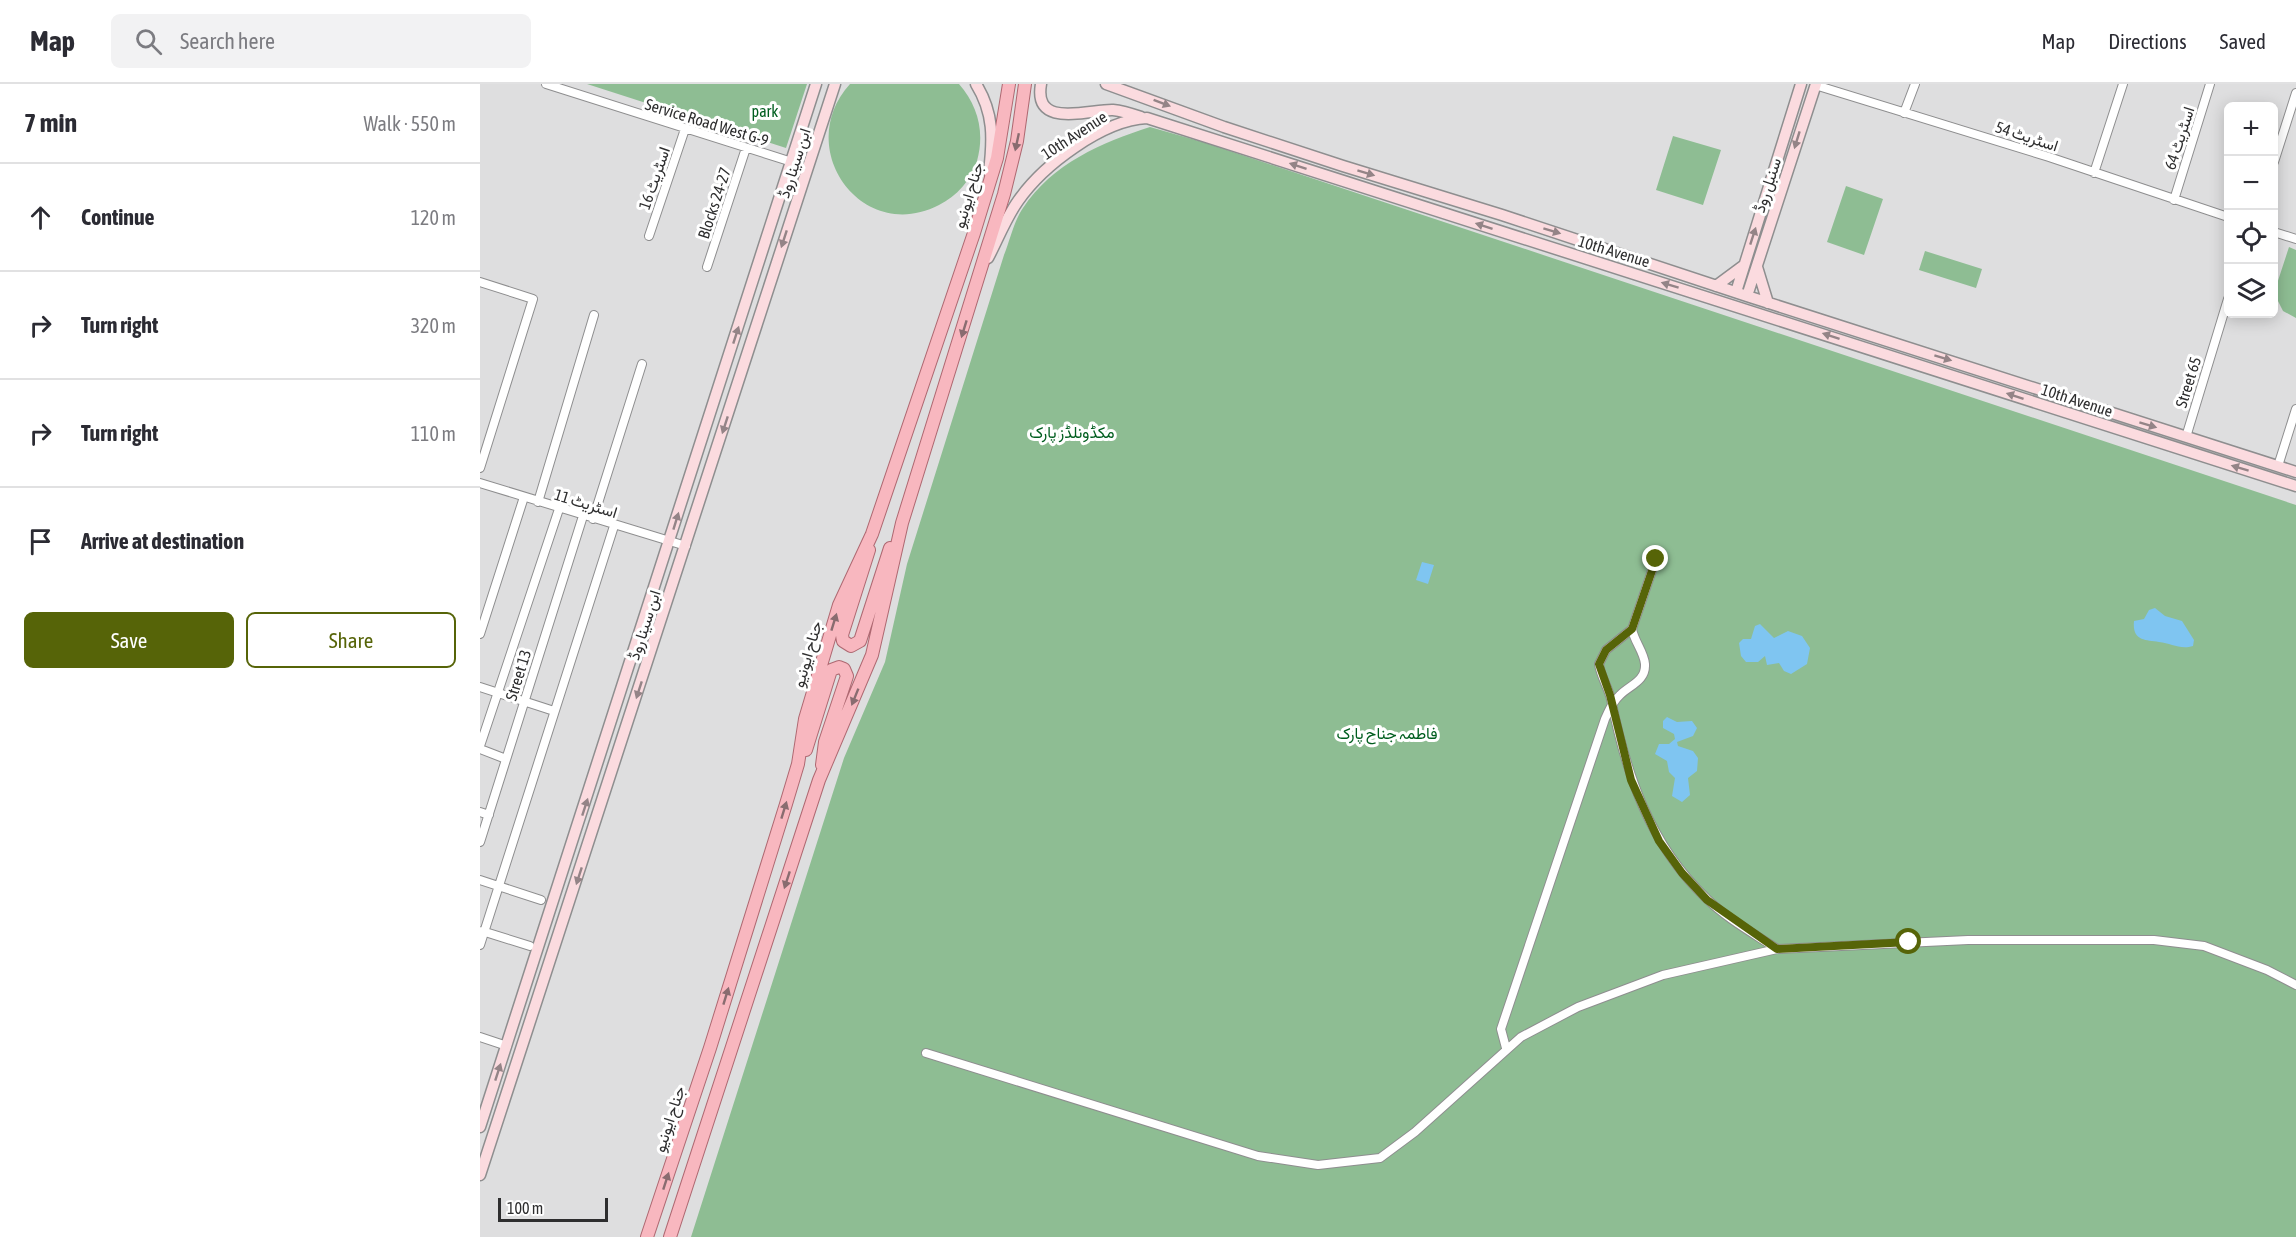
<!DOCTYPE html>
<html lang="en">
<head>
<meta charset="utf-8">
<style>
	:root { --surface:#fff; --page:#f2f2f3; --text:#2b2b33; --muted:#7c7c81; --line:#e1e1e2; --accent:#566408 }
	body { margin:0; font-family:"Asap Condensed",Vazirmatn,sans-serif; background:var(--page); color:var(--text) }
	.controls { position:absolute; right:18px; top:18px; display:grid; overflow:hidden; border-radius:9px; box-shadow:0 3px 15px #0003 }
	.controls button { width:54px; height:54px; display:grid; place-items:center; padding:0; border:0; border-bottom:2px solid var(--line); background:var(--surface); color:var(--text); font:30px sans-serif }
	.scale { position:absolute; left:18px; bottom:15px; width:110px; box-sizing:border-box; padding-left:6px; border:3px solid #2e2e2f; border-top:0; font-size:16px; line-height:21px; white-space:nowrap; color:#2e2e2f; -webkit-text-stroke:4px #fff; paint-order:stroke }
	.stop { position:absolute; width:18px; height:18px; margin:-14px; border:4px solid #566408; border-radius:50%; background:#fff }
	.stop.end { background:#566408; border-color:#fff; box-shadow:0 2px 6px #0008 }
	.list { margin:0; padding:0; list-style:none }
	h2 { display:flex; justify-content:space-between; align-items:center; height:78px; margin:0; padding:0 24px; font-size:26px }
	h2 small { font-size:20px; font-weight:400; color:var(--muted) }
	.list li { display:grid; grid-template-columns:39px 1fr auto; gap:18px; align-items:center; box-sizing:border-box; height:108px; padding:0 24px; border-top:2px solid var(--line) }
	.list b { display:block; font-size:22px; white-space:nowrap }
	.list em { font-size:20px; font-style:normal; color:var(--muted) }
	.actions { display:flex; gap:12px; padding:18px 24px }
	.actions a { flex:1; padding:14px 0; border:2px solid var(--accent); border-radius:9px; text-align:center; font-size:21px; color:var(--accent) }
	.actions .main { background:var(--accent); color:#fff }
	.icon { flex:none; width:33px; height:33px; fill:none; stroke:currentColor; stroke-width:2; stroke-linecap:round; stroke-linejoin:round }
	.map { position:relative; flex:none; width:1816px; height:1153px; overflow:hidden }
	header { display:flex; align-items:center; gap:36px; box-sizing:border-box; height:84px; padding:0 30px; background:var(--surface); border-bottom:2px solid var(--line) }
	header strong { font-size:28px }
	nav { display:flex; gap:33px; margin-inline-start:auto; font-size:21px }
	.search { width:420px; height:54px; background:var(--page); display:flex; align-items:center; gap:15px; box-sizing:border-box; padding:0 21px; border-radius:9px; color:var(--muted); font-size:22px }
	main { display:flex }
	aside { flex:1; background:var(--surface) }
	.map>svg:first-child { display:block }
	.green { fill:#8ebd93 }
	.water { fill:#7fc5f1 }
	.lines { fill:none; stroke-linecap:round; stroke-linejoin:round }
	.street-casing { stroke:#8e8e8f; stroke-width:10 }
	.secondary-casing { stroke:#8e8e8f; stroke-width:13 }
	.primary-casing { stroke:#ae6871; stroke-width:14 }
	.street { stroke:#fff; stroke-width:8 }
	.secondary { stroke:#fbdbdf; stroke-width:10 }
	.primary { stroke:#f8b7bf; stroke-width:12 }
	.oneway { fill:#948487 }
	.oneway2 { fill:#896c70 }
	.route { stroke:#566408; stroke-width:8 }
	.labels { text-anchor:middle; stroke-width:6; stroke-linejoin:round; paint-order:stroke }
	.park-label { font-size:16px; fill:#005e1f; stroke:#fff }
	.street-label { font-size:16px; fill:#2e2e2f; stroke:#fff }
</style>
</head>
<body>
<header>
<strong>Map</strong>
<div class="search"><svg class="icon" aria-label="search" viewBox="0 0 24 24"><circle cx="10" cy="10" r="6"/><path d="M15 15l6 6"/></svg>Search here</div>
<nav><a>Map</a><a>Directions</a><a>Saved</a></nav>
</header>
<main>
<aside>
<h2>7 min<small>Walk · 550 m</small></h2>
<ul class="list">
<li><svg class="icon" aria-label="ahead" viewBox="0 0 24 24"><path d="M12 20V5M6 11l6-6 6 6"/></svg><div><b>Continue</b></div><em>120 m</em></li>
<li><svg class="icon" aria-label="right" viewBox="0 0 24 24"><path d="M7 20v-9h11M14 6l5 5-5 5"/></svg><div><b>Turn right</b></div><em>320 m</em></li>
<li><svg class="icon" aria-label="right" viewBox="0 0 24 24"><path d="M7 20v-9h11M14 6l5 5-5 5"/></svg><div><b>Turn right</b></div><em>110 m</em></li>
<li><svg class="icon" aria-label="arrive" viewBox="0 0 24 24"><path d="M6 21V4h12l-3 4 3 4H6"/></svg><div><b>Arrive at destination</b></div></li>
</ul>
<div class="actions"><a class="main">Save</a><a>Share</a></div>
</aside>
<div class="map">
<svg width="1816" height="1153" viewBox="0 0 1816 1153">
	<rect width="100%" height="100%" fill="#dededf"/>
	<path class="green" d="M107,0h220l-21,64z
		M370,0h109c19,22 26,48 18,77 -6,19 -20,35 -38,44 -77,40 -147,-57 -89,-121z
		M670,43l56,16 1090,362v732h-1605l153,-479 41,-96 22,-98 97,-309c6,-15 10,-34 19,-47 30,-45 78,-65 127,-81z
		M1193,52l48,14 -18,55 -47,-15z
		M1366,102l37,13 -19,56 -37,-13z
		M1809,163l7,3v68l-13,-7 -9,-18z
		M1445,167l57,18 -6,19 -57,-18z"/>
	<path class="water" d="M942,478l12,3 -6,19 -12,-4z
		M1675,524l10,8 17,5 12,19 -1,6c-13,4 -22,-3 -34,-4 -14,-2 -27,-1 -25,-21l10,-2 5,-9z
		M1280,540l14,14 14,-7 14,5 8,12 -3,16 -16,10 -7,-3 -5,-8 -12,2 -2,-9 -7,6h-12l-5,-6 -2,-13 4,-4h8l4,-13z
		M1187,633l10,5 15,-1 5,7 -4,8 -16,6 1,4 15,5 5,7 -1,13 -9,7 2,17 -8,7 -10,-6 3,-18 -6,-6 -2,-11 -12,-7 4,-10h10l6,-5 -1,-5 -11,-6v-7z"/>
	<g class="lines">
		<g class="street-casing">
			<path id="street" d="M66,0l246,78
				M1335,1l234,72 179,60
				M1424,29l11,-29
				M1794,78l22,-69
				M1614,89l29,-89
				M1694,116l36,-116
				M1794,148l22,7
				M169,152l36,-107
				M227,183l39,-119
				M0,198l53,17 -53,169
				M1706,353l42,-138
				M1798,382l18,-57
				M0,399l206,63
				M58,418l56,-187
				M113,435l49,-155
				M1176,475l-24,70 -26,21 -7,14c2,13 9,23 12,35 15,74 38,145 95,199 20,20 47,35 71,51
				M0,550l44,-137
				M0,603l74,24
				M0,662l79,-237
				M0,665l26,10
				M0,728l9,3
				M0,758l103,-326
				M0,796l61,20
				M2,847l48,15
				M0,861l134,-419
				M0,953l27,9
				M1026,964l-5,-19 104,-310c4,-9 8,-18 15,-24 10,-10 26,-14 25,-31 -1,-12 -11,-23 -13,-35
				M446,969l332,103 60,9 62,-7 35,-26 106,-95 57,-30 85,-32 114,-26 191,-9h186l50,6 63,24 29,15"/>
		</g>
		<g class="secondary-casing">
			<path id="secondary" d="M496,0c18,29 17,55 13,88
				M561,0c-8,46 49,25 72,26 10,1 19,4 28,7
				M626,0l118,43 119,39 159,49 245,81 549,176
				M508,174c10,-19 18,-40 30,-57 25,-36 85,-81 129,-83l1149,368
				M1277,183l11,36
				M1236,202l27,-20
				M1256,208l65,-208
				M1267,212l69,-212
				M0,1043l336,-1043
				M0,1091l355,-1091"/>
		</g>
		<g class="primary-casing">
			<path id="primary" d="M389,466l-27,85 1,6 8,5 9,-5 30,-93
				M326,666l25,-80 8,-3 5,2 3,7 -22,66 -3,23
				M167,1153l63,-189 76,-244 12,-40 7,-45 34,-114 33,-71 102,-301 23,-75 12,-74
				M190,1153l149,-457 53,-125 30,-132 102,-329 13,-53 8,-57"/>
		</g>
		<use href="#street" class="street"/>
		<use href="#secondary" class="secondary"/>
		<use href="#primary" class="primary"/>
	</g>
	<defs><path id="oneway-solid" d="M-6-.8H1V-3.2L6.5 0L1 3.2V.8H-6Z" transform="scale(1.5)"/></defs>
	<g class="oneway">
		<use href="#oneway-solid" transform="translate(682 19) rotate(21)"/>
		<use href="#oneway-solid" transform="translate(1317 56) rotate(107)"/>
		<use href="#oneway-solid" transform="translate(818 82) rotate(-162)"/>
		<use href="#oneway-solid" transform="translate(886 89) rotate(17)"/>
		<use href="#oneway-solid" transform="translate(1004 142) rotate(-162)"/>
		<use href="#oneway-solid" transform="translate(1072 147) rotate(17)"/>
		<use href="#oneway-solid" transform="translate(1273 152) rotate(-72)"/>
		<use href="#oneway-solid" transform="translate(304 155) rotate(108)"/>
		<use href="#oneway-solid" transform="translate(1190 201) rotate(-163)"/>
		<use href="#oneway-solid" transform="translate(256 251) rotate(-72)"/>
		<use href="#oneway-solid" transform="translate(1351 252) rotate(-162)"/>
		<use href="#oneway-solid" transform="translate(1463 274) rotate(17)"/>
		<use href="#oneway-solid" transform="translate(1535 312) rotate(-162)"/>
		<use href="#oneway-solid" transform="translate(245 341) rotate(108)"/>
		<use href="#oneway-solid" transform="translate(1668 341) rotate(17)"/>
		<use href="#oneway-solid" transform="translate(1760 384) rotate(-163)"/>
		<use href="#oneway-solid" transform="translate(196 437) rotate(-73)"/>
		<use href="#oneway-solid" transform="translate(159 606) rotate(108)"/>
		<use href="#oneway-solid" transform="translate(105 723) rotate(-72)"/>
		<use href="#oneway-solid" transform="translate(99 792) rotate(108)"/>
		<use href="#oneway-solid" transform="translate(18 988) rotate(-72)"/>
	</g>
	<g class="oneway2">
		<use href="#oneway-solid" transform="translate(537 58) rotate(102)"/>
		<use href="#oneway-solid" transform="translate(484 245) rotate(107)"/>
		<use href="#oneway-solid" transform="translate(354 538) rotate(-73)"/>
		<use href="#oneway-solid" transform="translate(375 613) rotate(112)"/>
		<use href="#oneway-solid" transform="translate(304 726) rotate(-73)"/>
		<use href="#oneway-solid" transform="translate(307 796) rotate(108)"/>
		<use href="#oneway-solid" transform="translate(246 912) rotate(-73)"/>
		<use href="#oneway-solid" transform="translate(186 1097) rotate(-72)"/>
	</g>
	<g class="lines">
		<path class="route" d="M1176,475l-24,70 -26,21 -7,14 11,31 21,85 15,33 13,28 23,32 25,27 70,49 132,-7"/>
	</g>
	<g class="labels">
		<g class="park-label">
			<text x="285" y="33">park</text>
			<text x="592" y="354">مکڈونلڈز پارک</text>
			<text x="907" y="655">فاطمہ جناح پارک</text>
		</g>
		<g class="street-label">
			<text transform="translate(227 38) rotate(17)" y="6">Service Road West G-9</text>
			<text transform="translate(594 51) rotate(-33)" y="6">10th Avenue</text>
			<text transform="translate(1547 52) rotate(18)" y="6">اسٹریٹ 54</text>
			<text transform="translate(1699 54) rotate(-72)" y="6">اسٹریٹ 64</text>
			<text transform="translate(314 79) rotate(-72)" y="6">ابن سینا روڈ</text>
			<text transform="translate(174 94) rotate(-71)" y="6">اسٹریٹ 16</text>
			<text transform="translate(1287 101) rotate(-72)" y="6">سنبل روڈ</text>
			<text transform="translate(488 111) rotate(-73)" y="6">جناح ایونیو</text>
			<text transform="translate(234 119) rotate(-72)" y="6">Blocks 24-27</text>
			<text transform="translate(1134 167) rotate(17)" y="6">10th Avenue</text>
			<text transform="translate(1708 298) rotate(-73)" y="6">Street 65</text>
			<text transform="translate(1597 316) rotate(18)" y="6">10th Avenue</text>
			<text transform="translate(106 419) rotate(17)" y="6">اسٹریٹ 11</text>
			<text transform="translate(164 541) rotate(-72)" y="6">ابن سینا روڈ</text>
			<text transform="translate(327 570) rotate(-74)" y="6">جناح ایونیو</text>
			<text transform="translate(38 591) rotate(-73)" y="6">Street 13</text>
			<text transform="translate(189 1035) rotate(-72)" y="6">جناح ایونیو</text>
		</g>
	</g>
</svg>
<div class="controls">
<button>+</button>
<button>−</button>
<button><svg class="icon" aria-label="locate" viewBox="0 0 24 24"><circle cx="12" cy="12" r="6"/><path d="M12 2v4M12 18v4M2 12h4M18 12h4"/></svg></button>
<button><svg class="icon" aria-label="layers" viewBox="0 0 24 24"><path d="M12 4l9 5-9 5-9-5zM3 14l9 5 9-5"/></svg></button>
</div>
<div class="scale">100 m</div>
<div class="stop" style="left:1429px;top:858px"></div>
<div class="stop end" style="left:1176px;top:475px"></div>
</div>
</main>
</body>
</html>
